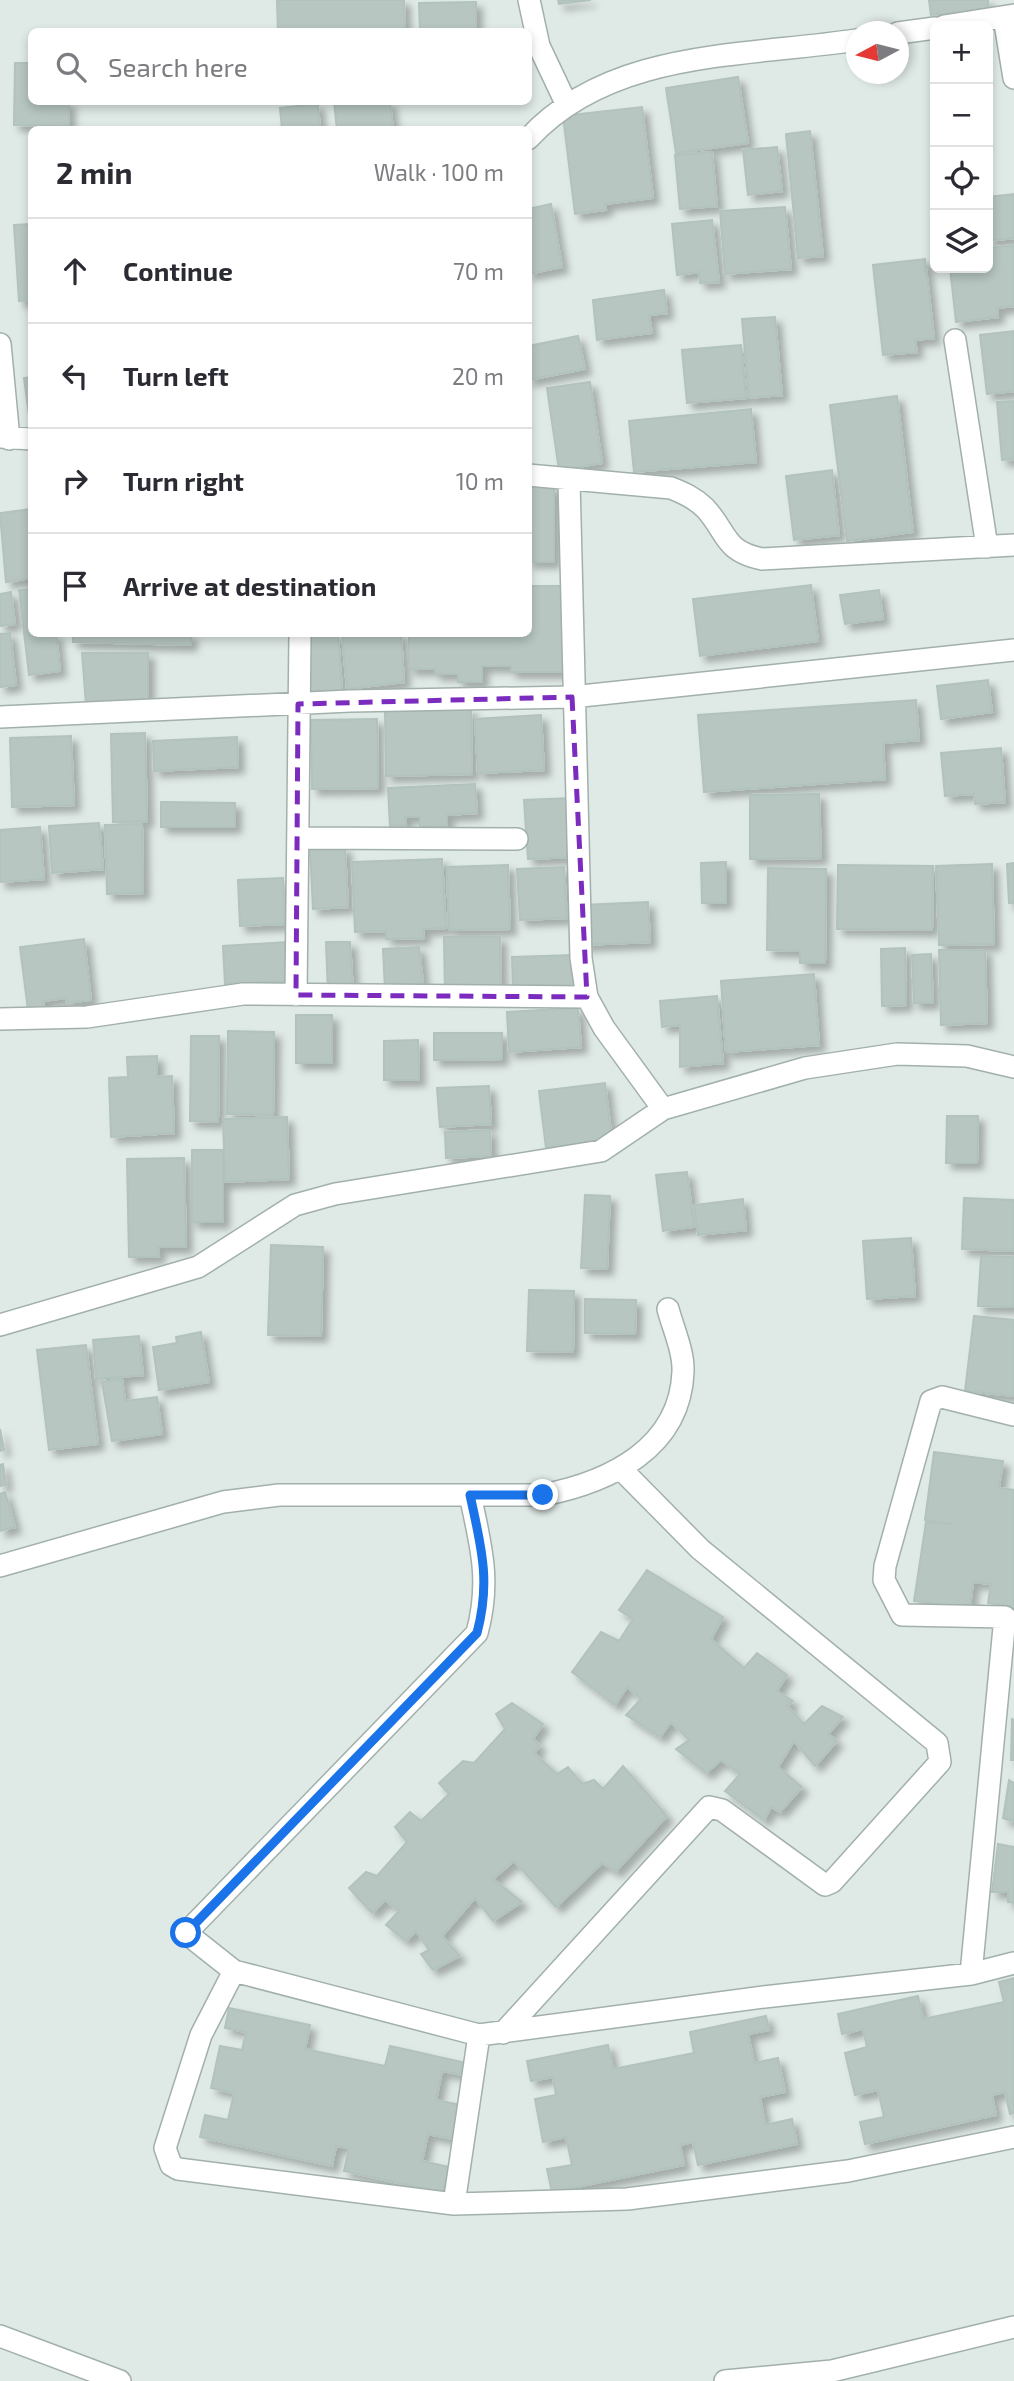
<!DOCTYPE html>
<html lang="en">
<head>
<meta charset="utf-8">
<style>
	:root { --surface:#fff; --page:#f7f7f7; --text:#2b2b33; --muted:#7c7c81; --line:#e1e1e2 }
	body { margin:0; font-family:"Exo 2",sans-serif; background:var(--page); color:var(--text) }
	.controls { position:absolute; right:21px; top:21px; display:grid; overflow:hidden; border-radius:10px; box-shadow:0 4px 10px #0003 }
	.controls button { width:63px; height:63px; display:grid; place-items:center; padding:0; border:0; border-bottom:2px solid var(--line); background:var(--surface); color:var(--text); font:35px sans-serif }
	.compass { position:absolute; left:846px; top:21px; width:63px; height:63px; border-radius:50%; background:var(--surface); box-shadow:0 4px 10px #0003; rotate:263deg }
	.stop { position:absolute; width:21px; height:21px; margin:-16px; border:5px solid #1a73e8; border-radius:50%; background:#fff }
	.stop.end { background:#1a73e8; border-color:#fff; box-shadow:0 2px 7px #0008 }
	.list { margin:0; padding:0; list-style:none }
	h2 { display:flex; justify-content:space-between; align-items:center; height:91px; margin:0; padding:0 28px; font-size:30px }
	h2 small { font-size:23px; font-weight:400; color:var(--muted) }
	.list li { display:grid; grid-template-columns:46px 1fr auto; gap:21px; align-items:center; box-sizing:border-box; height:105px; padding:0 28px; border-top:2px solid var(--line) }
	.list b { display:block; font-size:26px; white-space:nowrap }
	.list em { font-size:23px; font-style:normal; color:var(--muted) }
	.icon { flex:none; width:38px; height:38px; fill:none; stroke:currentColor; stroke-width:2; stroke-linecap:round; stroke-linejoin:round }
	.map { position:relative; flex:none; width:1014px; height:2381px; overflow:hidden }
	.search { position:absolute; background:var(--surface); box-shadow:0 4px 10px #0003; left:28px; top:28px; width:504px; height:77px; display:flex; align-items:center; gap:18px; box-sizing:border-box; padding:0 24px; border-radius:10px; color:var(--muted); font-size:26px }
	.panel { position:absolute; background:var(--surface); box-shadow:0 4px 10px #0003; left:28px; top:126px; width:504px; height:511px; border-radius:10px }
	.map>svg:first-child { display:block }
	.building { fill:#b7c6c1; stroke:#b2c2bd; stroke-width:2; filter:url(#shadow) }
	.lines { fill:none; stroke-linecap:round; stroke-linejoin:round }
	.minor-casing { stroke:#a2b0ac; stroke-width:24 }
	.minor { stroke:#fff; stroke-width:21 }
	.route { stroke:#1a73e8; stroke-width:9 }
	.marked { fill:none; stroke:#7b2cbf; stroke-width:5; stroke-dasharray:14 9; stroke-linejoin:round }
</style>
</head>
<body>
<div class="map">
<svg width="1014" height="2381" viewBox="0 0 1014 2381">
	<defs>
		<filter id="shadow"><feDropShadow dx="6" dy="6" stdDeviation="3.5" flood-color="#0004"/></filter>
	</defs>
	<rect width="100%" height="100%" fill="#dfe9e5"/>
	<path class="building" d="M277,0h127l1,32h-127z
		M558,0h33l-32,4z
		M929,0h59l1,10 -58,5z
		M476,2v30h-56l-1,-29z
		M15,63h17v39h37v24l-55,-1z
		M738,77l10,66 -72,10 -10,-65z
		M334,102h56l3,28h-56z
		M318,104l2,26h-38l-2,-22z
		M642,107l11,91 -48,6 1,6 -31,4 -12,-98z
		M810,131l13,125 -25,2 -12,-124z
		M777,147l5,44 -34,4 -5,-45z
		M712,152l5,54 -37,3 -5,-54z
		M1014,194v44l-26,3v-44z
		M551,204l11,63 -34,7v-65z
		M785,207l6,62 -66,5 -5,-63z
		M712,220l7,62 -19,1 -1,-11 -22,3 -5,-51z
		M32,224v76l-13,1 -5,-76z
		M1014,245v61l-17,2 1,9 -42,5 -6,-54h38v-20z
		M925,259l9,79 -19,2 2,12 -34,3 -10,-90z
		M664,290l3,23 -18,2 3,18 -55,7 -4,-40z
		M775,317l7,78 -33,3 -7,-79z
		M1014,331v60l-27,3 -7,-59z
		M578,336l7,33 -57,11v-34z
		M741,345l5,53 -59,5 -5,-53z
		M32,377v46h-2l-6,-45z
		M590,382l12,81 -43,7 -12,-82z
		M897,396l16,136 -66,9 -17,-136z
		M1014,401v58l-12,1 -5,-58z
		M751,409l5,53 -122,10 -5,-51z
		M832,470l7,65 -45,5 -8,-64z
		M528,486h26v76h-26z
		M32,509v69l-26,4 -6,-69z
		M811,585l7,56 -118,15 -7,-57z
		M528,586h34l2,86h-53v-6h-29v16h-24v-8h-23v-5h-26v-35h119z
		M32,589v45h24l4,37 -31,4 -10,-85z
		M879,590l4,29 -38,5 -5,-29z
		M11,592l4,32 -15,2v-32z
		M10,633l6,52 -16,2v-53z
		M73,634h118v11l-118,-3z
		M308,634h30l4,56 -35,1z
		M342,634h59l3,48 -57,7z
		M82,653h66v47l-62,4z
		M988,680l4,32 -51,7 -4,-33z
		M916,700l3,40 -36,3 2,36 -181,13 -6,-77z
		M471,709l1,65 -86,2 -1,-65z
		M541,715l3,55 -66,3 -3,-54z
		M377,719l1,69 -66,1 -1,-69z
		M145,733l2,88 -34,1 -2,-88z
		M71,736l3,69 -62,2 -2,-69z
		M237,737l1,30 -84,4 -1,-30z
		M1001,748l4,54 -30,2 -1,-10 -29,2 -4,-43z
		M475,784l2,29 -30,2v11l-27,1v-10h-15l1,8 -16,1 -2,-38z
		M819,794l2,64 -71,1v-64z
		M572,798l3,59 -47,2 -4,-59z
		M161,802l74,1v24h-74z
		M99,823l4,46 -51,4 -3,-47z
		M142,824l1,69 -36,1 -2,-69z
		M40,827l4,52 -44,3v-52z
		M345,847l3,60 -35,2 -3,-60z
		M442,859l4,69 -23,1 1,9 -38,1v-8l-31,1 -3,-70z
		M726,862v41h-24l-1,-40z
		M1014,863v40h-5l-2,-39z
		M992,864l2,80 -55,1 -3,-79z
		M508,865l2,64 -61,1 -2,-63z
		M838,865l95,1 -1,64 -95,-1z
		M564,867l3,51 -47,2 -3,-51z
		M768,868l58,1 -1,94h-25v-12l-33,-1z
		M283,878l2,46 -45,2 -2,-46z
		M648,902l2,40 -67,3 -1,-40z
		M444,937h56l1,58 -56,1z
		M84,939l7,61 -24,3 -1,-5 -23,3 1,7 -16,2 -8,-63z
		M287,942l2,39 -64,3 -2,-38z
		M326,942h24l3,49 -25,1z
		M419,947l4,36 -38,6 -2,-40z
		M905,948l1,57 -24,1 -1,-57z
		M939,950h46l2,73 -46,2z
		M931,954l2,49h-19l-2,-48z
		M575,955l1,33 -63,2 -1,-33z
		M814,974l5,71 -93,7 -5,-71z
		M717,996l6,67 -43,4v-42l-18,2 -2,-26z
		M578,1008l3,39 -72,5 -2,-40z
		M296,1015h36v48h-36z
		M228,1031l46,1 -1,83 -46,-1z
		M434,1033h68v26l-68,1z
		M191,1036h28l-1,86 -28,-1z
		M418,1040l1,40h-35v-39z
		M157,1056v21l15,-1 2,57 -63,4 -2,-59 19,-1 -1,-20z
		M605,1083l7,57 -66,8 -7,-57z
		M489,1086l2,38 -51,3 -3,-39z
		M947,1116h31l-1,47h-31z
		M287,1117l2,62 -64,3 -2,-63z
		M490,1130l1,26 -45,2 -1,-26z
		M192,1150h31v72h-31z
		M184,1158l2,89h-28l1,10h-30l-2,-98z
		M687,1172l7,55 -31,4 -7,-56z
		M585,1195l25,1 -3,73 -26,-1z
		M964,1198l50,2v51l-52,-2z
		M743,1199l3,31 -48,5 -4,-30z
		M911,1238l4,58 -48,3 -4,-58z
		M271,1245l52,2 -2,89 -53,-1z
		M981,1256l33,1v50l-36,-1z
		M529,1290l45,1 -1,61 -46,-1z
		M585,1299l51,1 -1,34 -50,-1z
		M974,1316l40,4v76l-49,-5z
		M201,1332l8,50 -50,8 -6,-43 24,-4 -1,-6z
		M139,1336l4,39 -47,4 -3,-39z
		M86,1345l12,99 -49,6 -12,-100z
		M122,1379l3,22 32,-4 5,37 -50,7 -10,-59z
		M0,1429l4,21 -4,1z
		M934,1452l69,9 -4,27 15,2v117l-26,-4 3,-19 -18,-2 -3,26 -56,-7 12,-79 26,2 -27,-4z
		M3,1464l3,21 -6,1v-21z
		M5,1492l10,35 -15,4v-37z
		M647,1570l76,47 -12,22 33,29 13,-15 30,22 -10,16 16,10 -6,5 17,18 18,-18 21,11 -15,17 9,7 -22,25 -21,-25 -16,26 24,20 -22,25 -9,-5 -7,13 -39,-29 15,-17 -19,-14 -15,13 -30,-24 13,-9 -18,-18 -11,15 -34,-22 15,-16 -14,-12 -12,18 -43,-33 29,-40 18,9 14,-22 -14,-9z
		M512,1703l31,21 -10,15 7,7 -6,7 23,21 11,-7 14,17 12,-4 9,9 20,-23 44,50 -51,55 -14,-8 -46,44 -42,-46 -21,18 29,23 -29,19 -18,-23 -33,38 18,20 -27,14 -12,-16 8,-4 -13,-19 -10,10 -20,-16 13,-14 -14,-11 -13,13 -23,-25 17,-16 11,4 30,-34 -12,-15 15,-15 11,9 28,-27 -10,-11 24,-22 11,2 31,-34 -9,-15z
		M1012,1719l2,1v40h-3z
		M1009,1780l5,3v39l-11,-4z
		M998,1844l16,3v56l-6,-1v-10h-16z
		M1014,1978v135l-4,1 -5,-22 -13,3 4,20 -131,29 -5,-22 24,-5 -6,-27 -23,5 -10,-42 22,-6 -4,-18 -21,5 -4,-20 80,-18 5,23 81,-17 -5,-20z
		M229,2008l81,17 -5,24 80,17 5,-20 76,17 -3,12 -21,-4 -6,29 25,5 -8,34 -25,-5 -6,27 27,6 -6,26 -99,-22 5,-23 -13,-2 -4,20 -132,-29 5,-22 23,5 6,-27 -23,-5 9,-42 22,4 4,-18 -21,-4z
		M766,2016l3,14 -21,4 6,29 24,-5 7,34 -25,5 5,28 27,-6 5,25 -99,21 -5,-23 -13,3 4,20 -132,27 -5,-23 25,-4 -6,-28 -23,5 -8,-43 21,-4 -3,-18 -22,4 -4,-20 81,-16 5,24 81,-16 -4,-21z"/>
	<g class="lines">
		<g class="minor-casing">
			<path id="minor" d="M529,0l10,46 27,57
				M1004,17l10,61
				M944,26l70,-11
				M898,33l37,-5
				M528,139c82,-90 217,-82 328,-99
				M955,340l32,207
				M0,344l9,95
				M0,437l32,2
				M528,475l143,13c13,5 24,10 34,20 23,25 18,43 57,51l252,-14
				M569,480l12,478 6,39 17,31 59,81
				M0,717l350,-16 222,-4 442,-47
				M298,838l219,1
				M296,995l4,-361
				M0,1019l87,-2 156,-23 344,3
				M0,1325l198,-58 97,-62 40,-11 266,-43 62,-42 142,-41 92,-14 70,2 47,11
				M470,1495c11,51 21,86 7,138l-291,300 48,38 245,64 285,-38 207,-23 34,-357 -103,-2 -18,-35 1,-14 46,-165 11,-4 72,18
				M0,1566l223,-64 56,-7h264c67,-13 137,-47 140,-123 1,-20 -10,-44 -15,-63
				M234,1971l-33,64 -36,113 6,17 7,4 276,35 173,-5 221,-28 166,-34
				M971,1974l43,-11
				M503,2033l206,-226 13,3 103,75 7,-3 108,-120 -3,-19 -237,-194 -80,-81
				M454,2204l25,-169
				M0,2336l120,45
				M725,2381l107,-10 182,-44"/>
		</g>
		<use href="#minor" class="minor"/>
	</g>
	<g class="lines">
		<path class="route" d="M186,1933l291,-300c14,-52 4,-87 -7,-138h73"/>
	</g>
	<path class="marked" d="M572,697l15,300 -291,-2 2,-291z"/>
</svg>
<div class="controls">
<button>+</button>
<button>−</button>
<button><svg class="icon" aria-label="locate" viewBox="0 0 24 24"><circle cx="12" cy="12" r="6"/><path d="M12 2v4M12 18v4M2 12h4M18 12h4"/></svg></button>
<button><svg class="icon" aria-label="layers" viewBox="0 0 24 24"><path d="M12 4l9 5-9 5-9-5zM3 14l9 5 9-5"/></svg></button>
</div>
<svg class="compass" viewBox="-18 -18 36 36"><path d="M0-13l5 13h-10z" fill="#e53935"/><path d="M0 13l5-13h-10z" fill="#7c7c81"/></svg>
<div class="stop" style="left:186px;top:1933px"></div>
<div class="stop end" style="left:543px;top:1495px"></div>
<div class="search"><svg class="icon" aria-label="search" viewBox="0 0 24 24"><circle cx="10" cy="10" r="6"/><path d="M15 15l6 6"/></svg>Search here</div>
<section class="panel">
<h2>2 min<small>Walk · 100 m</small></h2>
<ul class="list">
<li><svg class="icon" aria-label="ahead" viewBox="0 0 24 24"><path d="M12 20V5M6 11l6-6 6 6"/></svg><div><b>Continue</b></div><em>70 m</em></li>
<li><svg class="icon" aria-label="left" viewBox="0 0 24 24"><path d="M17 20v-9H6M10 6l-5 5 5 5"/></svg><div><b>Turn left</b></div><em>20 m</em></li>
<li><svg class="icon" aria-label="right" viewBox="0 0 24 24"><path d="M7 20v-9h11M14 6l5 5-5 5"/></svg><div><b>Turn right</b></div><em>10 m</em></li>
<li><svg class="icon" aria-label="arrive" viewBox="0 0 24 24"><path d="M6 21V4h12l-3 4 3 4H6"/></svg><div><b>Arrive at destination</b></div></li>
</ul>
</section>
</div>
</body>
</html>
